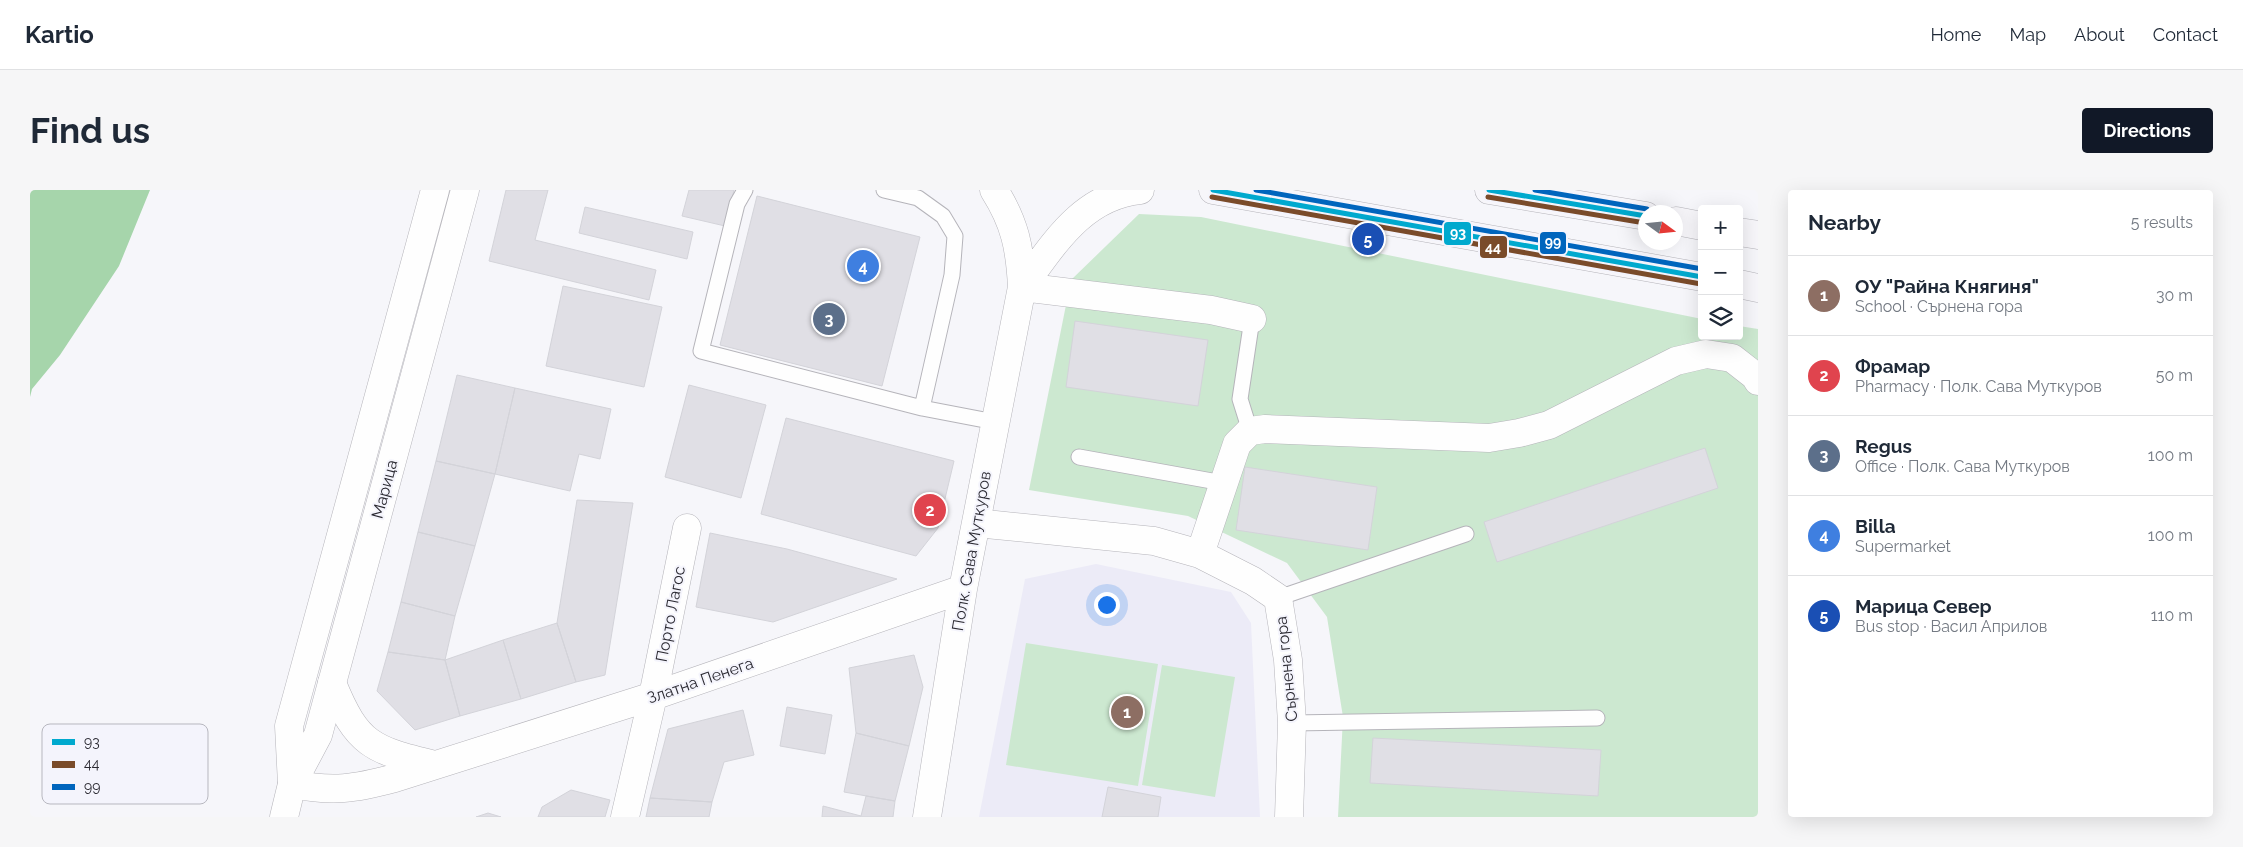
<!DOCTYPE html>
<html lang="en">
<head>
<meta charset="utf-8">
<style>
	:root { --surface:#fff; --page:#f6f6f7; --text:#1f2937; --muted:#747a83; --line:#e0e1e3; --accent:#111827 }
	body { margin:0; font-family:Raleway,sans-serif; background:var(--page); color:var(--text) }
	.controls { position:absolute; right:15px; top:15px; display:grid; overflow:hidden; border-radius:5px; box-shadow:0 5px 20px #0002 }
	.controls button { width:45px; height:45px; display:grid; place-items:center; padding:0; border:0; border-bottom:1px solid var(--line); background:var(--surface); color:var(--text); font:25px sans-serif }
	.compass { position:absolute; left:1608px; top:15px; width:45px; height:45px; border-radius:50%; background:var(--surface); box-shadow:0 5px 20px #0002; rotate:105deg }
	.you { position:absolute; left:1076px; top:414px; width:18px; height:18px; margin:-12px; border:4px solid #fff; border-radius:50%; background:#1a73e8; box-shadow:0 0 0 8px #1a73e833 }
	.badge { display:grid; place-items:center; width:32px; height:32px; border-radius:50%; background:var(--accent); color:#fff; font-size:16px; font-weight:700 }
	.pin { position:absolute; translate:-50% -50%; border:2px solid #fff; box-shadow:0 1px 5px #0006 }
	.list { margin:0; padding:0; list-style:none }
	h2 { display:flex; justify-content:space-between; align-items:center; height:65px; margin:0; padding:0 20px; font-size:21px }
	h2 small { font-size:16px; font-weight:400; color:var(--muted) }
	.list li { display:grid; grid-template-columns:32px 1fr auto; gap:15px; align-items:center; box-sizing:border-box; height:80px; padding:0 20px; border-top:1px solid var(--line) }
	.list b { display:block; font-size:19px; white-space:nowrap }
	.list p { margin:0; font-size:16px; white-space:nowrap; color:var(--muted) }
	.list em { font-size:16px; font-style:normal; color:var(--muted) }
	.icon { flex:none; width:28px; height:28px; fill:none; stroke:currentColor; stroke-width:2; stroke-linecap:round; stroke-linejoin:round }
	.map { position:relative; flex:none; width:1728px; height:627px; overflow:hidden; border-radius:5px }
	header { display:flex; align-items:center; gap:30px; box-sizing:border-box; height:70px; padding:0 25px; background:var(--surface); border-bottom:1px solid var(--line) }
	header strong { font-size:24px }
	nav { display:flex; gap:28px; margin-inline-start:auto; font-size:18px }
	.intro { display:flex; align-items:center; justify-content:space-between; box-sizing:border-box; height:120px; padding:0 30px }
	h1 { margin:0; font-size:35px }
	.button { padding:12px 22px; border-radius:5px; background:var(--accent); color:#fff; font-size:18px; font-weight:700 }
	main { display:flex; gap:30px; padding:0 30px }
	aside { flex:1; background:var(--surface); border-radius:5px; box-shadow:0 5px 20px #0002 }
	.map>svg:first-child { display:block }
	.built { fill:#ecebf7 }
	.green { fill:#cce8d0 }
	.water { fill:#a6d5ab }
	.building { fill:#e0dfe5; stroke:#d3d3d9 }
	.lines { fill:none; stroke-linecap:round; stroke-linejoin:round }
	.service-casing { stroke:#b5b4ba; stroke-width:17 }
	.minor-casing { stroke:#b5b4ba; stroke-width:29 }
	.tertiary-casing { stroke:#b5b4ba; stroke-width:29 }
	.secondary-casing { stroke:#b5b4ba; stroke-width:29 }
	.service { stroke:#fefefe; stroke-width:15 }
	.minor { stroke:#fefefe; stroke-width:28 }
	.tertiary { stroke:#fefefe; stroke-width:28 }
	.secondary { stroke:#f7f6fa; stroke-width:28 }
	.bus-1-casing { stroke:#f4f4fc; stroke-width:9 }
	.bus-2-casing { stroke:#f4f4fc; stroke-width:9 }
	.bus-3-casing { stroke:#f4f4fc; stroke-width:9 }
	.bus-1 { stroke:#00a9ce; stroke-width:5 }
	.bus-2 { stroke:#7a4b2a; stroke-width:5 }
	.bus-3 { stroke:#0065bd; stroke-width:5 }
	.labels { text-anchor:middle; stroke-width:4; stroke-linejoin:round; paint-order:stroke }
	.street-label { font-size:16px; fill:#2a2931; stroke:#f4f4fc }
	.key { fill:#f4f4fc; stroke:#b7b7bf; stroke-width:1 }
	.key-label { font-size:14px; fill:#2a2931 }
	.line-badge { stroke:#f4f4fc; stroke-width:2 }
	.badge-label { font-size:14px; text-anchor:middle; font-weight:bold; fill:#fff }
</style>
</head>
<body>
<header>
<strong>Kartio</strong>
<nav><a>Home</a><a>Map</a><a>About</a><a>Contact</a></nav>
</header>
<div class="intro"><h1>Find us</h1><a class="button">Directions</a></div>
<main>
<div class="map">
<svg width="1728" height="627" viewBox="0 0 1728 627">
	<rect width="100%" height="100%" fill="#f6f6fa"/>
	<path class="built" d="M1066,374l135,28 20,31 9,194h-281l46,-238z"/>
	<path class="green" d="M1109,24l62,3 501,102v17h37v-10l19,3v488h-420l5,-100 -16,-100 -40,-54 -99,-47 -159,-26 42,-210z
		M996,453l132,21 -20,122 -132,-21z
		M1132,475l73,12 -20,120 -73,-12z"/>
	<path class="water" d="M0,0h120l-31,76 -59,89 -28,34 -2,8z"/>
	<path class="building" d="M476,0h42l-13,50 121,30 -7,30 -160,-39z
		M659,0h45l-9,36 -43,-10z
		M727,6l163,41 -38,149 -162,-41z
		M555,17l108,25 -6,27 -108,-26z
		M533,96l99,21 -18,80 -98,-21z
		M1045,131l133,19 -10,66 -132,-19z
		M427,185l58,13 -20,86 -59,-13z
		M659,195l77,20 -25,93 -76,-21z
		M485,198l96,21 -11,50 -21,-5 -9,37 -75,-17z
		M756,228l168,43 -16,67 -22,28 -155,-42z
		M1675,258l13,40 -221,74 -13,-40z
		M406,271l59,13 -20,72 -57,-14z
		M1215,277l132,20 -9,63 -132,-20z
		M547,310l56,3 -28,172 -29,7 -19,-59z
		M388,342l57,14 -20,70 -54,-14z
		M680,343l77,16 110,30 -124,43 -77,-15z
		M371,412l54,14 -10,44 -57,-8z
		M527,433l19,59 -55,17 -18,-59z
		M473,450l18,59 -61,17 -15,-56z
		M358,462l57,8 15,56 -45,14 -38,-39z
		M884,465l9,32 -14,59 -53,-13 -7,-65z
		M757,517l45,8 -7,39 -45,-8z
		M713,520l11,45 -30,7 -12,40 -62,-4 18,-69z
		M826,543l53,13 -14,55 -51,-9z
		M1343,548l228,12 -3,46 -228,-13z
		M1078,597l53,10 -3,20h-56z
		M541,600l39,10 -5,17h-67l4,-10z
		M836,606l29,5 -2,16h-71l1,-11 38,10z
		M620,608l62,4 -3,15h-63z
		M458,623l13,4h-25z"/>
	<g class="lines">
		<g class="service-casing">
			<path id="service" d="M715,0l-8,14 -36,147 221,57 73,14
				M854,0l34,8 25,18 12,20 -3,39 -30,133
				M1220,241l-10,-32 12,-80
				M1049,267l144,26
				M1248,408l188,-64
				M1262,533l305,-5"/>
		</g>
		<g class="minor-casing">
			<path id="minor" d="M992,97l189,23 41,9
				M992,97c32,-43 60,-91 118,-97
				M946,333l178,18 46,13 53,27 25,17 10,62 4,63 -3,94
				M1170,364l37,-110 13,-13 15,-2 224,9 30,-5 30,-8 127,-64 30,-7 26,4 23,18 3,5
				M302,493c25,62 40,67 103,82
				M262,594c41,8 62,5 103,-6l258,-82 310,-107
				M595,627l28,-121 34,-168
				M897,627l36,-228 59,-302c-2,-39 -7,-64 -28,-97"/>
		</g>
		<g class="tertiary-casing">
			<path id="tertiary" d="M262,594l26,-49 147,-545
				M254,627l8,-33 -3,-58 146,-536"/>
		</g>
		<g class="secondary-casing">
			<path id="secondary" d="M1183,0l489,87
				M1459,0l157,26
				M1646,31l26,5
				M1709,42l19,3
				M1709,94l19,4"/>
		</g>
		<use href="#service" class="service"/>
		<use href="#minor" class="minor"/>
		<use href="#tertiary" class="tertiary"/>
		<use href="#secondary" class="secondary"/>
		<g class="bus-1-casing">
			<path id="bus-1" d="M1183,0l489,87
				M1459,0l157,26"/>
		</g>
		<g class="bus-2-casing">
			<path id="bus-2" d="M1182,7l489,87
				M1458,7l157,26"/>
		</g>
		<g class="bus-3-casing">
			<path id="bus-3" d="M1226,0l446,79
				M1505,0l112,19"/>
		</g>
		<use href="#bus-1" class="bus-1"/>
		<use href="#bus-2" class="bus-2"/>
		<use href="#bus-3" class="bus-3"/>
	</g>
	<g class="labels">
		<g class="street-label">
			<text transform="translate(354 299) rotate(-75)" y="6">Марица</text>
			<text transform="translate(941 361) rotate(-80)" y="6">Полк. Сава Муткуров</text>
			<text transform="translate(640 424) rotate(-79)" y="6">Порто Лагос</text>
			<text transform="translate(1256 479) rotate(-96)" y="6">Сърнена гора</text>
			<text transform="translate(670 490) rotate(-19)" y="6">Златна Пенега</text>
		</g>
	</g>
	<rect x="12" y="534" width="166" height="80" rx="8" class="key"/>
	<rect x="22" y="549" width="23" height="6" fill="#00a9ce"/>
	<rect x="22" y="571" width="23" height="7" fill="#7a4b2a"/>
	<rect x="22" y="594" width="23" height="6" fill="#0065bd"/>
	<g class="key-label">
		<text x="54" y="557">93</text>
		<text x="54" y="579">44</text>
		<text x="54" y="602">99</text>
	</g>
	<g class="line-badge">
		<rect x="1413" y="31" width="29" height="25" rx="5" fill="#00a9ce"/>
		<rect x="1509" y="41" width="28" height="24" rx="5" fill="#0065bd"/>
		<rect x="1449" y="45" width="29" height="24" rx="5" fill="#7a4b2a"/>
	</g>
	<g class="badge-label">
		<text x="1428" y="48">93</text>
		<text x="1523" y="57">99</text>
		<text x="1463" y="62">44</text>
	</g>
</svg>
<div class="controls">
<button>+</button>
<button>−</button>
<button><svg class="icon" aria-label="layers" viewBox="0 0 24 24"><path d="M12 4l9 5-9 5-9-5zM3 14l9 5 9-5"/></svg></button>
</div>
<svg class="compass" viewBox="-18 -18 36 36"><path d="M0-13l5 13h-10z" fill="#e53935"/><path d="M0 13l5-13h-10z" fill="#747a83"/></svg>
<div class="you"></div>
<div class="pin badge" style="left:1097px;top:522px;background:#8d6e63">1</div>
<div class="pin badge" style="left:900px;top:320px;background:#e0444e">2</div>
<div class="pin badge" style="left:799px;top:129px;background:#5c6f8a">3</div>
<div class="pin badge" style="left:833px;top:76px;background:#3f7fe0">4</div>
<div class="pin badge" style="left:1338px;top:49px;background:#1a4fb4">5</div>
</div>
<aside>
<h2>Nearby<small>5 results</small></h2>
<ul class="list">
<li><span class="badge" style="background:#8d6e63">1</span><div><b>ОУ &quot;Райна Княгиня&quot;</b><p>School · Сърнена гора</p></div><em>30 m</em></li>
<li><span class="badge" style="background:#e0444e">2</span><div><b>Фрамар</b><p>Pharmacy · Полк. Сава Муткуров</p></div><em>50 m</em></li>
<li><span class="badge" style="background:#5c6f8a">3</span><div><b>Regus</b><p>Office · Полк. Сава Муткуров</p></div><em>100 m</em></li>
<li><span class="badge" style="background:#3f7fe0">4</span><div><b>Billa</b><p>Supermarket</p></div><em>100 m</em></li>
<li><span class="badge" style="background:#1a4fb4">5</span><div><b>Марица Север</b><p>Bus stop · Васил Априлов</p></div><em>110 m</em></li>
</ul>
</aside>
</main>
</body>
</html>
